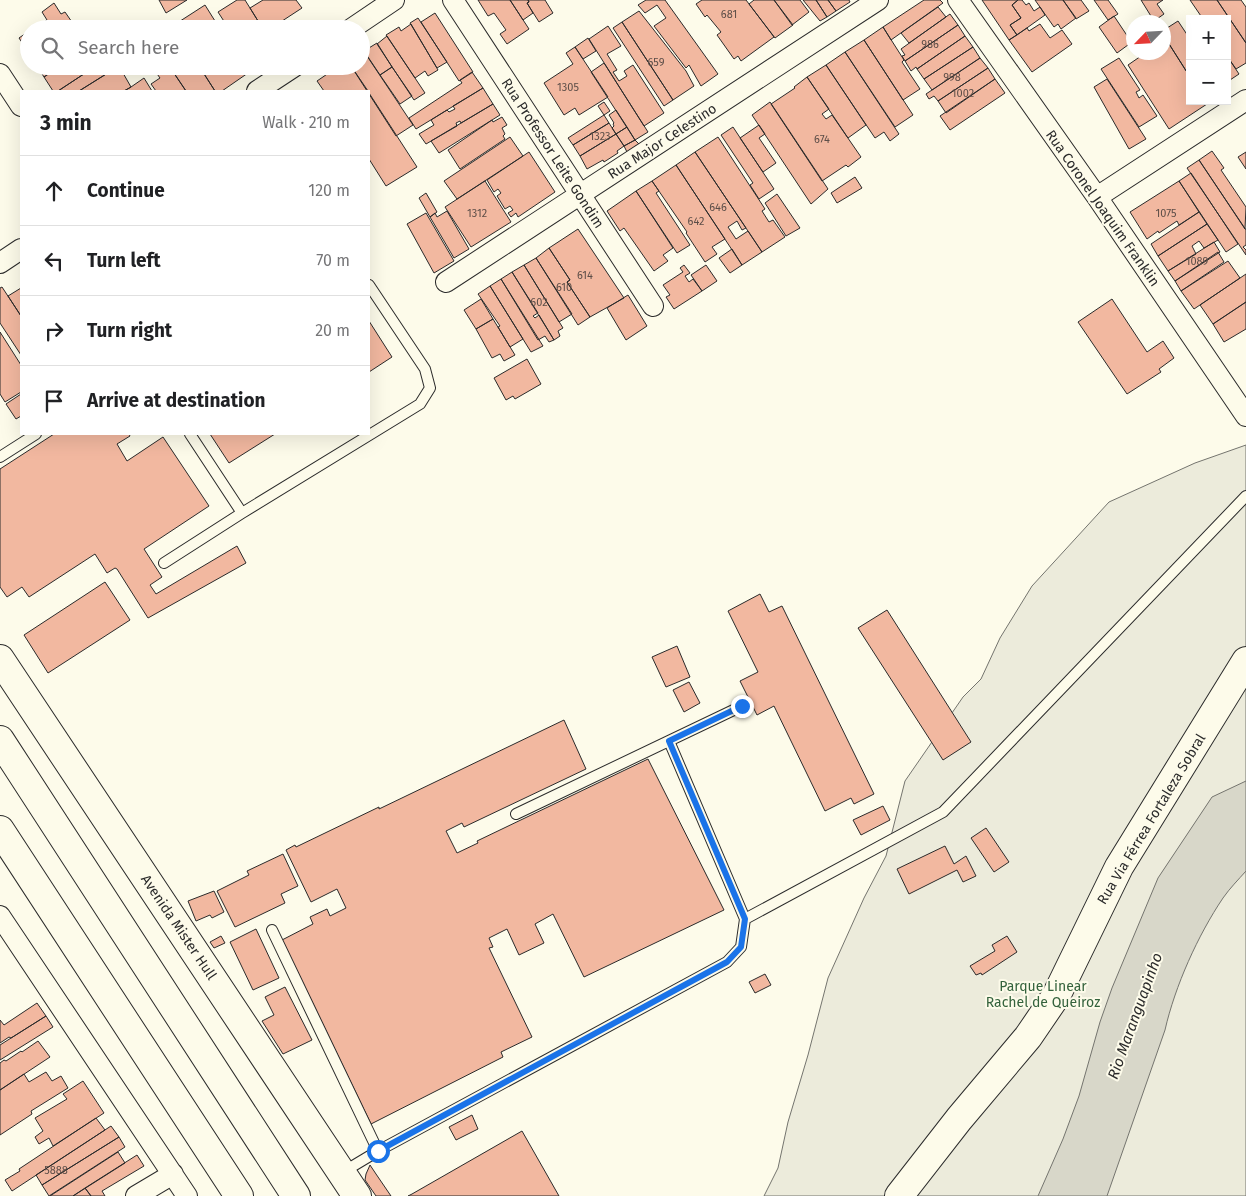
<!DOCTYPE html>
<html lang="en">
<head>
<meta charset="utf-8">
<style>
	:root { --surface:#fff; --page:#f2f2f2; --text:#202124; --muted:#757577; --line:#e0e0e0 }
	body { margin:0; font-family:"Fira Sans",sans-serif; background:var(--page); color:var(--text) }
	.controls { position:absolute; right:15px; top:15px; display:grid; overflow:hidden; border-radius:0px; box-shadow:0 5px 20px #0002 }
	.controls button { width:45px; height:45px; display:grid; place-items:center; padding:0; border:0; border-bottom:1px solid var(--line); background:var(--surface); color:var(--text); font:25px sans-serif }
	.compass { position:absolute; left:1126px; top:15px; width:45px; height:45px; border-radius:50%; background:var(--surface); box-shadow:0 5px 20px #0002; rotate:245deg }
	.stop { position:absolute; width:15px; height:15px; margin:-11px; border:4px solid #1a73e8; border-radius:50%; background:#fff }
	.stop.end { background:#1a73e8; border-color:#fff; box-shadow:0 1px 5px #0008 }
	.list { margin:0; padding:0; list-style:none }
	h2 { display:flex; justify-content:space-between; align-items:center; height:65px; margin:0; padding:0 20px; font-size:21px }
	h2 small { font-size:16px; font-weight:400; color:var(--muted) }
	.list li { display:grid; grid-template-columns:32px 1fr auto; gap:15px; align-items:center; box-sizing:border-box; height:70px; padding:0 20px; border-top:1px solid var(--line) }
	.list b { display:block; font-size:19px; white-space:nowrap }
	.list em { font-size:16px; font-style:normal; color:var(--muted) }
	.icon { flex:none; width:28px; height:28px; fill:none; stroke:currentColor; stroke-width:2; stroke-linecap:round; stroke-linejoin:round }
	.map { position:relative; flex:none; width:1246px; height:1196px; overflow:hidden }
	.search { position:absolute; background:var(--surface); box-shadow:0 5px 20px #0002; left:20px; top:20px; width:350px; height:55px; display:flex; align-items:center; gap:12px; box-sizing:border-box; padding:0 18px; border-radius:28px; color:var(--muted); font-size:19px }
	.panel { position:absolute; background:var(--surface); box-shadow:0 5px 20px #0002; left:20px; top:90px; width:350px; height:345px; border-radius:0px }
	.map>svg:first-child { display:block }
	.green { fill:#ecebdb; stroke:#74746e }
	.water { fill:#d8d7c9; stroke:#74746e }
	.building { fill:#f2b8a0; stroke:#2b2b2b }
	.lines { fill:none; stroke-linecap:round; stroke-linejoin:round }
	.lane-casing { stroke:#2b2b2b; stroke-width:12 }
	.street-casing { stroke:#2b2b2b; stroke-width:22 }
	.secondary-casing { stroke:#2b2b2b; stroke-width:30 }
	.highway-casing { stroke:#2b2b2b; stroke-width:30 }
	.lane { stroke:#fdfbea; stroke-width:10 }
	.street { stroke:#fdfbea; stroke-width:20 }
	.secondary { stroke:#fdfbea; stroke-width:28 }
	.highway { stroke:#fdfbea; stroke-width:28 }
	.route { stroke:#1a73e8; stroke-width:6 }
	.labels { text-anchor:middle; stroke-width:4; stroke-linejoin:round; paint-order:stroke }
	.number-label { font-size:11px; fill:#5d4e48 }
	.street-label { font-size:14px; fill:#2b2b2b; stroke:#fdfbea }
	.park-label { font-size:14px; fill:#34623c; stroke:#fdfbea }
	.water-label { font-size:15px; font-style:italic; fill:#2b2b2b; stroke:#fdfbea }
</style>
</head>
<body>
<div class="map">
<svg width="1246" height="1196" viewBox="0 0 1246 1196">
	<rect width="100%" height="100%" fill="#fdfbea"/>
	<path class="green" d="M1246,445v751h-482l14,-28 10,-46 20,-67 20,-77 36,-80 22,-42 19,-75 58,-84 18,-18 19,-41 32,-52 77,-84 86,-39z"/>
	<path class="water" d="M1246,781v90c-8,9 -16,17 -23,27 -25,37 -48,88 -58,132l-58,166h-69l25,-57 16,-43 21,-74 12,-34 46,-110 54,-81z"/>
	<path class="building" d="M159,0h28l-21,13z
		M237,0h8l18,29h-34l-11,-17z
		M263,0h33l6,8 -26,17 3,4h-16l-13,-21z
		M478,0h32l19,29 -22,15 -7,-10 6,-4 -12,-17 -6,3z
		M510,0h18l1,2 -2,1 6,10 -10,7z
		M528,0h17l8,13 -14,9 -12,-19 2,-1z
		M646,0h19l53,74 -17,12 -12,-21 -3,3 -32,-42 12,-8 -9,-13 -12,8 -7,-8z
		M702,0h44l28,37 -33,24 -3,-5 -4,3 -17,-24 4,-3 -14,-17 -2,2 -9,-13z
		M754,0h20l19,25 -18,13 -26,-34z
		M774,0h26l9,12 -17,13z
		M803,0h13l11,17 -7,4z
		M816,0h12l8,11 -9,6z
		M828,0h21l1,2 -14,9z
		M924,0h16l3,3 -52,37 -8,-13z
		M982,0h36l-6,5 9,13 -11,7 7,10 -8,5z
		M1022,0l4,5 3,-2 5,8 6,-4 5,8 -28,20 -7,-10 11,-7 -9,-13 6,-5z
		M1035,0h28l13,18 -15,11 -3,-5 -4,3z
		M1063,0h18l8,11 -13,8z
		M1094,0h14l10,14 -10,6z
		M1141,0h22l-6,4 7,10 -10,7z
		M1190,0h27l29,43v20l-10,6 -9,-13v-37h-24z
		M1217,0h24l5,7v36z
		M54,3l7,11 4,-2 9,13 -3,2 1,2h-39l14,-9 -5,-8z
		M205,5l15,24h-44l-2,-4z
		M938,7l8,10 -37,26 -8,-10z
		M639,11l47,60 8,15 -21,14 -51,-78z
		M435,13l38,59 -14,9 -38,-59z
		M950,14l8,11 -53,36 -3,-5 3,-1 -4,-6z
		M1114,16l14,21 6,-3v11l-2,-3 -15,11 -18,-26z
		M418,18l29,44 -10,6 -27,-45z
		M1178,21l12,18v38l-26,-41v-6z
		M622,22l51,78 -9,6 -51,-78z
		M411,24l27,46 -10,6 -3,-5 -10,7 -29,-43 13,-8 2,4z
		M1040,24l10,14 12,-8 10,14 -40,28 -23,-32 18,-12 2,3z
		M958,25l7,11 -48,33 -1,-2 -5,4 -6,-10z
		M608,26l13,20 -14,8 10,16 -4,2 6,9 8,-5 -3,-5 9,-6 31,48 -20,13 -55,-87z
		M883,27l21,33 -2,2 18,27 -17,11 -39,-60z
		M29,31v22l-10,-15z
		M387,36l38,57 -11,7 -37,-56z
		M965,36l8,11 -49,32 -7,-10z
		M1164,36l26,41v24h15l2,3 -38,25 -41,-64 13,-9 -2,-4h25z
		M588,38l8,13 -13,8 -8,-12z
		M864,40l49,75 -18,12 -50,-75z
		M377,43l15,24 -12,8 -16,-24z
		M575,47l33,50 -29,18 -4,-7 -11,7 -20,-32 29,-19 -7,-11z
		M973,47l7,11 -48,32 -8,-11z
		M845,52l54,82 -9,7 -6,-9 -9,6 -49,-73z
		M367,56l46,69 -17,11 -45,-70h10v-7z
		M1227,56l12,18 -12,8z
		M980,58l8,10 -50,33 -4,-5 -5,3 -3,-5z
		M1119,58l21,32 -4,2 3,6 4,-3 14,21 -18,11 -38,-58z
		M604,63l44,69 -13,8 -44,-68z
		M826,65l40,60 -18,13 -41,-61z
		M37,66h23l-16,11z
		M64,66h32l-38,25h-5l-9,-14 9,-6 1,2z
		M96,66h23l-40,25h-21z
		M119,66l12,21 -7,4h-45z
		M162,66h7l17,25h-30l-5,-7 9,-6 -5,-7z
		M199,66l16,25h-29l-16,-24z
		M199,66h45l4,7 -26,18h-7z
		M339,66h12l17,25h-44l-7,-10z
		M392,67l20,29 -12,8 -20,-29z
		M988,68l7,11 -49,34 -8,-12z
		M472,72l11,16 -67,41 -7,-11 53,-35 -2,-3z
		M807,77l22,32 -7,5 4,5 6,-4 29,42 -13,10 -2,-2 -24,16 -51,-77 24,-16 -1,-1z
		M144,78l8,13h-28l7,-4z
		M995,79l10,14 -55,37 -10,-14z
		M1107,79l39,60 -17,10 -35,-62z
		M483,88l10,16 -32,19 -1,-2 -4,2 1,3 -31,18 -7,-10 15,-9 -3,-5 16,-10 2,2 6,-3 -2,-3z
		M369,93l48,74 -31,19 -17,-27z
		M604,102l6,9 -6,4 -6,-9z
		M770,102l58,87 -17,15 -59,-89z
		M493,104l7,11 -61,38 -8,-12z
		M616,110l11,17 -11,7 -4,-6 2,-2 -1,-2 1,-1 -5,-8z
		M604,115l5,8 -36,22 -5,-7z
		M502,117l5,8 -5,3 3,6 -2,2 2,3 -45,30 -12,-19 44,-30 1,2z
		M609,123l7,11 -36,22 -7,-11z
		M759,125l6,9 -6,4 17,25 -13,9 -23,-34z
		M627,127l8,13 -11,6 -8,-12z
		M733,127l41,62 -15,10 -9,-14 3,-2 -32,-48z
		M616,134l8,12 -7,5 1,2 -14,9 -1,-2 -16,9 -7,-13z
		M510,137l13,19 -66,43 -13,-18z
		M718,137l47,72 -3,2 7,11 4,-2 12,17 -23,15 -67,-100z
		M635,140l4,4 -12,8 -3,-6z
		M1212,151l12,17 -3,2 25,37 -1,22 -46,-69z
		M529,152l26,40 -37,25 -2,-4 -5,4 -3,-4 5,-3 -3,-4 -5,3 -8,-13 4,-3 -3,-4 -4,3 -7,-12z
		M695,152l51,76 -4,2 -5,-9 -9,6 8,12 12,-8 14,21 -20,13 -66,-100z
		M1246,152v17l-8,-12z
		M1199,160l47,70v15l-3,2 3,3v5l-59,-87z
		M676,165l49,74 -13,8 5,7 -12,8 -19,-29 1,-1 -35,-51z
		M1191,173l47,71 -12,8 -47,-71z
		M855,177l7,11 -25,15 -6,-10z
		M485,181l26,41 -40,25 -26,-40z
		M652,181l7,10 -3,2 34,52 -13,8 -41,-62z
		M1179,181l20,31 -20,13 -2,-4 -18,12 -1,-2 -11,8 -17,-27z
		M636,191l37,57 -10,7 5,6 -14,10 -30,-43 -4,3 -13,-20z
		M426,193l11,19 -7,5 -11,-19z
		M777,194l23,34 -14,8 -21,-33z
		M447,211l22,38 -15,9 -24,-41 5,-4 2,4z
		M1199,212l8,12 -49,32 -7,-12z
		M426,213l28,48 -20,12 -27,-49z
		M1207,224l11,16 -14,8 -5,-7 -7,5 4,8 -28,17 -10,-15z
		M578,229l46,69 -34,19 -23,-35 3,-2 -21,-32z
		M1214,242l6,10 -45,29 -7,-10z
		M549,248l21,32 -3,2 23,35 -12,8 -42,-67z
		M732,249l10,16 -12,8 -11,-15z
		M1218,252l6,10 -43,29 -6,-10z
		M536,258l36,56 -13,8 -35,-57z
		M1228,261l12,17 -46,31 -13,-18z
		M524,265l39,63 -5,3 2,5 -6,4 -42,-68z
		M684,265l6,8 -5,3 4,6 4,-3 9,12 -28,18 -8,-12 4,-2 -7,-10 20,-13 -3,-4z
		M706,265l11,16 -15,10 -11,-16z
		M512,272l26,41 -5,3 2,2 4,-3 15,25 -5,2 -4,-6 -7,4 -37,-61z
		M1246,274v28l-33,22 -13,-19z
		M501,279l42,67 -12,6 -41,-66z
		M490,286l33,53 -13,8 -12,-20 2,-1 -22,-32z
		M2,287l19,29v39l-21,-32v-35z
		M21,288v28l-13,-20z
		M628,295l19,31 -21,14 -19,-32z
		M481,299l12,20 -17,10 -12,-19z
		M1112,299l35,53 16,-11 11,17 -15,11 2,3 -34,22 -49,-72z
		M1246,302v27l-22,13 -11,-18z
		M493,319l22,36 -11,6 -4,-7 -8,4 -16,-29z
		M369,321l23,36 -23,15z
		M0,332l21,33v27l-16,10 -5,-8z
		M527,359l14,25 -26,15 -2,-3 -7,4 -12,-22z
		M21,394v22l-5,3 -10,-15z
		M54,434h75l1,2 -13,8 10,17 36,-24 46,69 -65,43 18,28 -12,8 6,9 81,-48 9,17 -98,55 -31,-49 -2,-1 -8,5 -12,-19 -66,43 -7,-10 -15,10 -7,-10v-118z
		M210,434h65l-46,29z
		M105,582l25,38 -82,53 -24,-38z
		M760,594l9,18 13,-6 92,188 -20,10 -3,-6 -26,13 -51,-105 -17,9 -17,-34 18,-9 -30,-61z
		M887,610l84,132 -28,18 -85,-132z
		M677,646l13,31 -24,10 -14,-30z
		M689,682l11,21 -16,9 -11,-22z
		M564,720l22,49 -122,58 -2,-4 -16,8 11,22 21,-10 -1,-2 171,-82 76,151 -140,67 -31,-63 -18,10 9,19 -25,12 -12,-26 -18,9 4,9 -4,1 43,89 -31,15 2,5 -132,67 -89,-184 31,-16 -3,-7 17,-8 3,7 16,-8 -9,-19 -26,13 -25,-52 9,-5 1,2 83,-40v2z
		M883,806l7,14 -29,15 -8,-15z
		M986,828l23,34 -15,10 -23,-34z
		M945,846l9,18 12,-8 10,20 -13,6 -6,-12 -48,24 -12,-25z
		M283,854l15,32 -17,8 4,9 -50,24 -18,-36 32,-16 -2,-4z
		M214,891l10,21 -12,6 -2,-3 -14,6 -8,-20z
		M256,929l23,49 -26,12 -23,-48z
		M221,936l4,7 -11,5 -4,-6z
		M1007,936l10,16 -35,23 -1,-2 -5,2 -6,-9 25,-15 -3,-6z
		M765,974l6,11 -16,8 -6,-11z
		M285,987l27,53 -29,14 -21,-33 12,-6 -9,-18z
		M37,1003l9,13 -35,22 -2,-1 -9,6v-23l4,5z
		M46,1016l7,11 -53,33v-15z
		M38,1041l12,16 -50,33v-27l4,-3 2,1 15,-10 1,1z
		M46,1072l6,9 9,-5 7,12 -37,23 1,3 -32,21v-45l24,-16 5,8z
		M83,1081l21,32 -51,33 -4,-8 -10,6 -4,-7 8,-6 -8,-13 32,-19 -4,-5z
		M472,1115l6,14 -22,11 -7,-13z
		M96,1118l9,12 -93,61 -7,-11 15,-9 -1,-2z
		M111,1126l8,11 -77,48 -6,-10z
		M522,1131l37,65h-151l4,-2z
		M119,1137l6,10 -76,49 -7,-11z
		M118,1152l7,11 -52,33h-23z
		M137,1155l7,11 -42,25 3,5h-14l-6,-8z
		M370,1165l6,9 15,22h-15l-11,-16 1,-6z
		M85,1188l6,8h-18z"/>
	<g class="lines">
		<g class="lane-casing">
			<path id="lane" d="M190,434l52,79
				M0,457l36,-23
				M164,563l78,-50 178,-109 10,-16 -5,-19 -56,-84
				M669,741l76,178
				M516,814l226,-108
				M272,930l106,221
				M343,1172l35,-21 349,-189 14,-15 4,-28 198,-107 303,-316"/>
		</g>
		<g class="street-casing">
			<path id="street" d="M453,0l200,306
				M958,0l139,197 149,219
				M351,29l43,-29
				M0,74l21,32
				M257,91l38,-25
				M1097,197l149,-97
				M0,263l21,-14
				M446,282l432,-282
				M0,916l187,280
				M136,1196l37,-22"/>
		</g>
		<g class="secondary-casing">
			<path id="secondary" d="M0,659l357,537
				M899,1196l60,-77 69,-82 28,-41 63,-129 127,-206"/>
		</g>
		<g class="highway-casing">
			<path id="highway" d="M0,740l296,456
				M0,830l239,366"/>
		</g>
		<use href="#lane" class="lane"/>
		<use href="#street" class="street"/>
		<use href="#secondary" class="secondary"/>
		<use href="#highway" class="highway"/>
	</g>
	<g class="lines">
		<path class="route" d="M378,1151l349,-189 14,-15 4,-28 -76,-178 73,-35"/>
	</g>
	<g class="labels">
		<g class="number-label">
			<text x="729" y="18">681</text>
			<text x="930" y="48">986</text>
			<text x="656" y="66">659</text>
			<text x="952" y="81">998</text>
			<text x="568" y="91">1305</text>
			<text x="963" y="97">1002</text>
			<text x="600" y="140">1323</text>
			<text x="822" y="143">674</text>
			<text x="718" y="211">646</text>
			<text x="477" y="217">1312</text>
			<text x="1166" y="217">1075</text>
			<text x="696" y="225">642</text>
			<text x="1197" y="265">1089</text>
			<text x="585" y="279">614</text>
			<text x="564" y="291">610</text>
			<text x="539" y="306">602</text>
			<text x="56" y="1174">5888</text>
		</g>
		<g class="street-label">
			<text transform="translate(662 141) rotate(-33)" y="5">Rua Major Celestino</text>
			<text transform="translate(553 153) rotate(57)" y="5">Rua Professor Leite Gondim</text>
			<text transform="translate(1103 208) rotate(55)" y="5">Rua Coronel Joaquim Franklin</text>
			<text transform="translate(1151 819) rotate(-59)" y="5">Rua Via Férrea Fortaleza Sobral</text>
			<text transform="translate(179 927) rotate(56)" y="5">Avenida Mister Hull</text>
		</g>
		<g class="park-label">
			<text x="1043" y="991">Parque Linear<tspan x="1043" dy="16">Rachel de Queiroz</tspan></text>
		</g>
		<g class="water-label">
			<text transform="translate(1135 1016) rotate(-70)" y="5">Rio Maranguapinho</text>
		</g>
	</g>
</svg>
<div class="controls">
<button>+</button>
<button>−</button>
</div>
<svg class="compass" viewBox="-18 -18 36 36"><path d="M0-13l5 13h-10z" fill="#e53935"/><path d="M0 13l5-13h-10z" fill="#757577"/></svg>
<div class="stop" style="left:378px;top:1151px"></div>
<div class="stop end" style="left:742px;top:706px"></div>
<div class="search"><svg class="icon" aria-label="search" viewBox="0 0 24 24"><circle cx="10" cy="10" r="6"/><path d="M15 15l6 6"/></svg>Search here</div>
<section class="panel">
<h2>3 min<small>Walk · 210 m</small></h2>
<ul class="list">
<li><svg class="icon" aria-label="ahead" viewBox="0 0 24 24"><path d="M12 20V5M6 11l6-6 6 6"/></svg><div><b>Continue</b></div><em>120 m</em></li>
<li><svg class="icon" aria-label="left" viewBox="0 0 24 24"><path d="M17 20v-9H6M10 6l-5 5 5 5"/></svg><div><b>Turn left</b></div><em>70 m</em></li>
<li><svg class="icon" aria-label="right" viewBox="0 0 24 24"><path d="M7 20v-9h11M14 6l5 5-5 5"/></svg><div><b>Turn right</b></div><em>20 m</em></li>
<li><svg class="icon" aria-label="arrive" viewBox="0 0 24 24"><path d="M6 21V4h12l-3 4 3 4H6"/></svg><div><b>Arrive at destination</b></div></li>
</ul>
</section>
</div>
</body>
</html>
